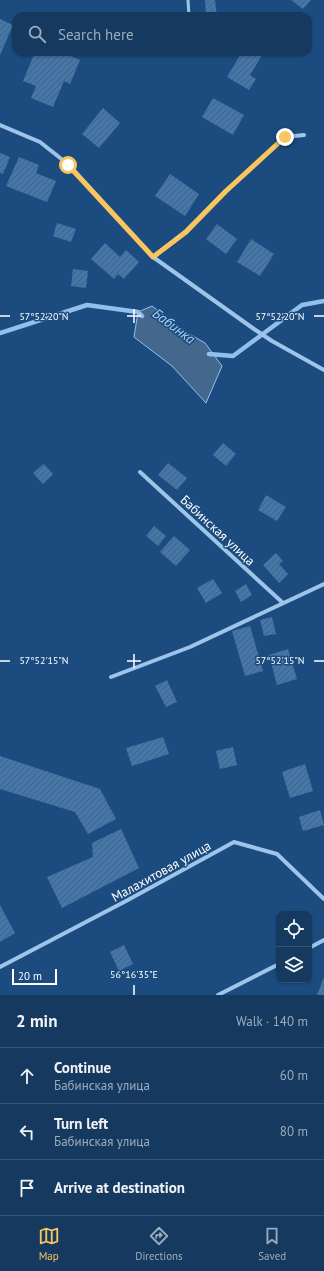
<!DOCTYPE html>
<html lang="en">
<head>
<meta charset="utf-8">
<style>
	:root { --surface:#15395f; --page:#1e4065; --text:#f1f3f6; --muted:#9dacbd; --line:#345374; --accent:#f9c65d }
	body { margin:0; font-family:"PT Sans",sans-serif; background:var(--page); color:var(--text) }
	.controls { position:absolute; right:12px; bottom:12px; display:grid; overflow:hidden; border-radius:8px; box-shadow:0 1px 3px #0004 }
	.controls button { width:36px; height:36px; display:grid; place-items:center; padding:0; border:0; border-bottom:1px solid var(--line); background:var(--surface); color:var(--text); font:20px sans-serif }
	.scale { position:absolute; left:12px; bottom:10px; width:45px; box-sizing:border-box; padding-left:4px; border:2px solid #fff; border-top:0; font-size:11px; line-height:14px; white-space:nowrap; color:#fff; -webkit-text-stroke:3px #1c4c7f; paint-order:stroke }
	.stop { position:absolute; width:12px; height:12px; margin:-9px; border:3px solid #f9c65d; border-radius:50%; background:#fff }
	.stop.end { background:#f9c65d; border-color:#fff; box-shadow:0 1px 4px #0008 }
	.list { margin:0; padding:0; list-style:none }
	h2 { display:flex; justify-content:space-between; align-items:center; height:52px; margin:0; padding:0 16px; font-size:17px }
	h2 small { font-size:13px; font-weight:400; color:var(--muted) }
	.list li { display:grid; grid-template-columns:26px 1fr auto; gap:12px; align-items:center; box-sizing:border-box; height:56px; padding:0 16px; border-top:1px solid var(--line) }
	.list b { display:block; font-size:15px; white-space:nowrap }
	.list p { margin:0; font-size:13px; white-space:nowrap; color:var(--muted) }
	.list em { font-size:13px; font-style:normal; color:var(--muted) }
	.icon { flex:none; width:22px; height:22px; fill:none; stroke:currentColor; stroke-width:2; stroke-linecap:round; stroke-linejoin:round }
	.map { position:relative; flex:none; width:324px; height:995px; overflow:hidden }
	.search { position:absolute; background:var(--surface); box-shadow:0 1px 3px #0004; left:12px; right:12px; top:12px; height:44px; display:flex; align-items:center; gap:10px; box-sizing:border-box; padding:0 14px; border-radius:12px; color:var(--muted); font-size:15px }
	.sheet { height:220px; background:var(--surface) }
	nav { display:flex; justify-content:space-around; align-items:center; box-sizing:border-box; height:56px; border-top:1px solid var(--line); background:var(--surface); font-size:11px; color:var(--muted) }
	nav a { display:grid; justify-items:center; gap:2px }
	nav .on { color:var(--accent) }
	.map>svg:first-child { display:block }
	.water { fill:#44678d; stroke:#92bfeb }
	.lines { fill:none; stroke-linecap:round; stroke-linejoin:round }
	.stream { stroke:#92bfeb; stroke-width:4.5 }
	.building { fill:url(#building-hatch) }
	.service { stroke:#9fc4e9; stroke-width:3 }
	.minor { stroke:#9fc4e9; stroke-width:4 }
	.route { stroke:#f9c65d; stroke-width:5 }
	.ticks { fill:none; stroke:#fff; stroke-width:1.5 }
	.labels { text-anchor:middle; stroke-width:3; stroke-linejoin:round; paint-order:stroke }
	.street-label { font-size:13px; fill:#fff; stroke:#1c4c7f }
	.water-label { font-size:14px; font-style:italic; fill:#abcef1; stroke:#1c4c7f }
	.ticks-label { font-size:10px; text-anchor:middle; fill:#fff; stroke:#1c4c7f; stroke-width:3; stroke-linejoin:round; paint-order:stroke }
</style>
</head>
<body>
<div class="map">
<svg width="324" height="995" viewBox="0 0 324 995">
	<defs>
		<pattern id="building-hatch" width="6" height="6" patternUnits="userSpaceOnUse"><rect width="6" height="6" fill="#4476a9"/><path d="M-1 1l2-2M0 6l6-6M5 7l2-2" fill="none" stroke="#48617a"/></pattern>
	</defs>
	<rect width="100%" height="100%" fill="#1c4c7f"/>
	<path class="water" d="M152,306l34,26 19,11 17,23 -16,37 -34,-37 -38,-29 4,-25z"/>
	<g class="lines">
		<path class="stream" d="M0,333l87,-28 51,7 4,4
			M209,354l24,2 69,-51 22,-4"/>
	</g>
	<path class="building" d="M205,0h10l2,16h-11z
		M291,0h20l-8,9z
		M157,12l6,4h-9z
		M0,19l13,6 -13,30z
		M35,52l13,1v-1h13l19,8 -10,24 -6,-3 -11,26 -22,-9 5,-12 -13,-5z
		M242,52h22l-14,23 6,4 -7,11 -22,-13z
		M213,98l31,17 -11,20 -31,-18z
		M103,108l17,15 -21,25 -17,-14z
		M0,153l10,4 -7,17 -3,-1z
		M19,157l20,8 -3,8 20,8 -9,21 -41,-16z
		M170,174l29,20 -14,22 -30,-20z
		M57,223l19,6 -5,13 -18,-6z
		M217,224l20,15 -11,15 -20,-15z
		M251,239l23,15 -14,22 -23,-14z
		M105,243l15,14 6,-7 13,12 -15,17 -6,-5 -4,5 -23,-20z
		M73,269l15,2 -2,17 -15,-2z
		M223,443l13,11 -10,12 -13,-11z
		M168,463l19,15 -10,12 -19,-15z
		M44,464l9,10 -10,10 -10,-11z
		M266,495l20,12 -9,14 -19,-11z
		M154,526l12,10 -8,10 -12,-10z
		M174,536l16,14 -14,16 -16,-14z
		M276,553l7,8 -4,3 9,10 -9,9 -16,-18z
		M213,579l9,14 -16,10 -9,-15z
		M246,584l6,11 -11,7 -6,-11z
		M272,617l4,17 -12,2 -4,-16z
		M250,626l13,45 -18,5 -13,-45z
		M288,649l9,30 -20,6 -8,-30z
		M167,680l10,22 -11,5 -11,-21z
		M163,737l6,17 -37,12 -6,-18z
		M233,747l4,18 -17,4 -4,-18z
		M0,756l100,33 16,30 -28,15 -13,-22 -75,-23z
		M305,764l8,27 -23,7 -8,-26z
		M320,810l4,15 -21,6 -4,-14z
		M121,829l18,39 -77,40 -15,-31 46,-20 -1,-14z
		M0,905l15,28 -15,9z
		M124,945l9,19 -14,7 -9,-19z
		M324,977v18h-7z"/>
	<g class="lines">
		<path class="service" d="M188,0l1,16"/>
		<path class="minor" d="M0,125l40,17 29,23 84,92 101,72 18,12 52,29
			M153,257l33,-26 40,-40 59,-54 19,-2
			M140,472l143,131
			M111,677l79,-30 134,-63
			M309,948l15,-8
			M0,967l126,-66 108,-59 43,12 47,45
			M218,995l61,-31"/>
	</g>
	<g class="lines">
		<path class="route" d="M68,165l85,92 33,-25 40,-41 59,-54"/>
	</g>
	<path class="ticks" d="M134,309v14M0,316h10M127,316h14M314,316h10M134,654v14M0,661h10M127,661h14M314,661h10M134,985v10"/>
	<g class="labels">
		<g class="street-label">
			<text transform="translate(218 530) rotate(43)" y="5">Бабинская улица</text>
			<text transform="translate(161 871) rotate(-29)" y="5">Малахитовая улица</text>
		</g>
		<g class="water-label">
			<text transform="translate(174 326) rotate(37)" y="5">Бабинка</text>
		</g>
	</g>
	<g class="ticks-label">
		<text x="44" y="320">57°52'20"N</text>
		<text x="280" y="320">57°52'20"N</text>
		<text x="44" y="664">57°52'15"N</text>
		<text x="280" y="664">57°52'15"N</text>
		<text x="134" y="978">56°16'35"E</text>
	</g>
</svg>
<div class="controls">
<button><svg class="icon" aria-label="locate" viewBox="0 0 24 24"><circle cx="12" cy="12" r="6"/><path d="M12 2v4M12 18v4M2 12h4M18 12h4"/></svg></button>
<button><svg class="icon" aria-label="layers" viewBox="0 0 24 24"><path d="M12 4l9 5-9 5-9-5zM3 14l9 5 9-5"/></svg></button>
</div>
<div class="scale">20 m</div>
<div class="stop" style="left:68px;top:165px"></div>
<div class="stop end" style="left:285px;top:137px"></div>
<div class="search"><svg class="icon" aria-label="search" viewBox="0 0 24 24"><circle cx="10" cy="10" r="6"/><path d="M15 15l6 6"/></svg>Search here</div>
</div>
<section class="sheet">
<h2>2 min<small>Walk · 140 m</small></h2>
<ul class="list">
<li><svg class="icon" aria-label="ahead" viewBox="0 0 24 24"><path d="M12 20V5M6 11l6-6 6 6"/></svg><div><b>Continue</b><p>Бабинская улица</p></div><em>60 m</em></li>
<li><svg class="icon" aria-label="left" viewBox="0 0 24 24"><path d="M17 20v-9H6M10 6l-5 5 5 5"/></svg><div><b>Turn left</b><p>Бабинская улица</p></div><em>80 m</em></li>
<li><svg class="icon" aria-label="arrive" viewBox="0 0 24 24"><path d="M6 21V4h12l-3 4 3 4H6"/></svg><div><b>Arrive at destination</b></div></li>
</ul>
</section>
<nav>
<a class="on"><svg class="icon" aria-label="map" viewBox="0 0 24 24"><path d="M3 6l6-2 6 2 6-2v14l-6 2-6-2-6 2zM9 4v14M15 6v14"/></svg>Map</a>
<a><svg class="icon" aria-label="directions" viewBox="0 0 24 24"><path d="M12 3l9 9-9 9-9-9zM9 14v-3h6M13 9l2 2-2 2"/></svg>Directions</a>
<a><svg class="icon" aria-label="saved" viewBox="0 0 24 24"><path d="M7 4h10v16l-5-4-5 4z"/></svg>Saved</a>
</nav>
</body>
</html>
